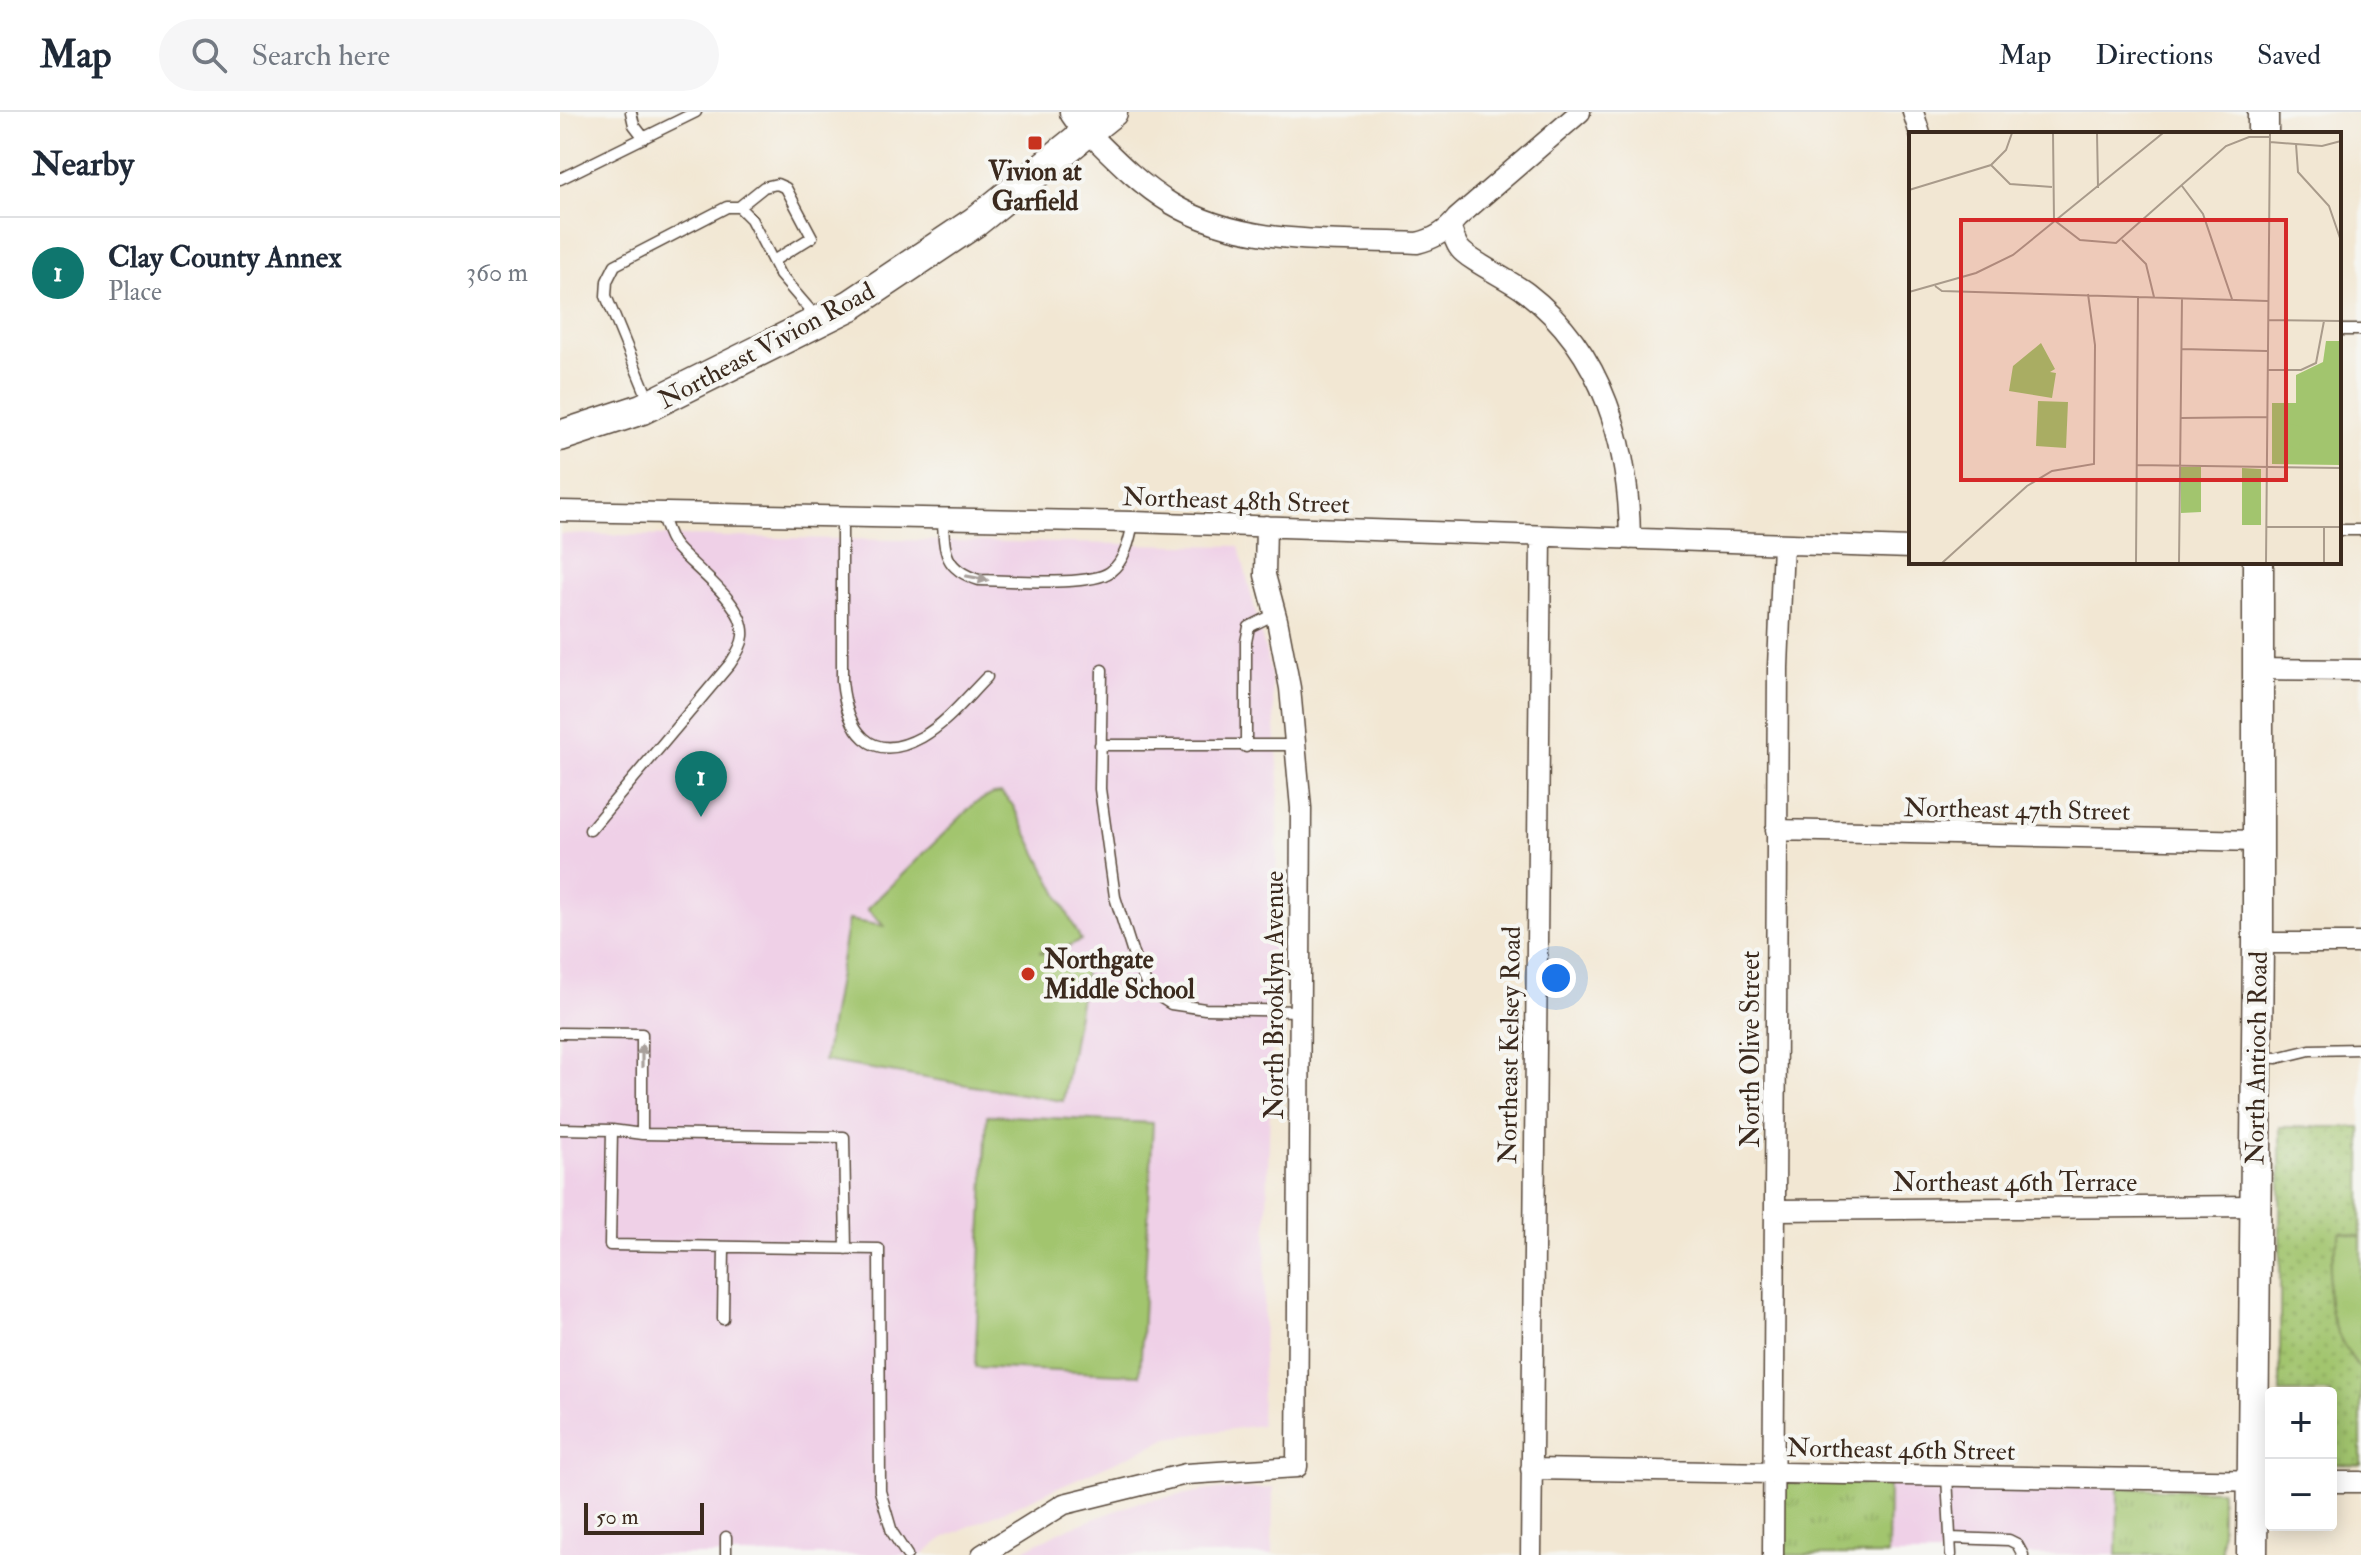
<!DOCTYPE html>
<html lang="en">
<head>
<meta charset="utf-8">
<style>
	:root { --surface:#fff; --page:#f6f6f7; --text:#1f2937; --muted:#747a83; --line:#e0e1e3; --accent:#0f766e }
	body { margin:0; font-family:"IM FELL Double Pica",serif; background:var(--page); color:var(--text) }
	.controls { position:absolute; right:24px; bottom:24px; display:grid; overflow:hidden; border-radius:8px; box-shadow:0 4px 20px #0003 }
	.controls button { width:72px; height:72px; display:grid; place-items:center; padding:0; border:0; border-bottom:2px solid var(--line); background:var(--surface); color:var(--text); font:40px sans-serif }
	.scale { position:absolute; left:24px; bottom:20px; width:120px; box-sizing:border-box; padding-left:8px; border:4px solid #3b2a1e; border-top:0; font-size:22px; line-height:28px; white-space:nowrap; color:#3b2a1e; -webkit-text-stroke:6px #f6f6f2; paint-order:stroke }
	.you { position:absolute; left:996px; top:866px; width:28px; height:28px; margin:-20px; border:6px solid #fff; border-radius:50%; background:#1a73e8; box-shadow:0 0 0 12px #1a73e833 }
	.badge { display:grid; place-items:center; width:52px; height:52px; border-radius:50%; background:var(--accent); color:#fff; font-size:26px; font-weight:700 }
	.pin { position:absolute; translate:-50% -66px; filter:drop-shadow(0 2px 4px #0008) }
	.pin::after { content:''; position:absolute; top:42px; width:28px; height:24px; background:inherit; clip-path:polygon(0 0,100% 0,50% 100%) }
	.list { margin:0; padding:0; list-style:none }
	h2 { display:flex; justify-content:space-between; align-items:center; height:104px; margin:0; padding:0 32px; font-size:34px }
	h2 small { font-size:26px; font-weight:400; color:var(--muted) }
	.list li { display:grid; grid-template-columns:52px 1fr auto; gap:24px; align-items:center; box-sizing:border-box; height:112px; padding:0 32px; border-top:2px solid var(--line) }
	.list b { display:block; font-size:30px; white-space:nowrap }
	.list p { margin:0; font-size:26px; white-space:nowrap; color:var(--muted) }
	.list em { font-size:26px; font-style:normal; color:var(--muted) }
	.icon { flex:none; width:44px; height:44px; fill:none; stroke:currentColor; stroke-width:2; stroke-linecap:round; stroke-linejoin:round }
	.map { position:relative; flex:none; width:1801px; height:1443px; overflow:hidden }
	header { display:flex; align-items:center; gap:48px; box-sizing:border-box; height:112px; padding:0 40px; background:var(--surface); border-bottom:2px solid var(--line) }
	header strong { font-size:38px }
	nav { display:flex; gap:44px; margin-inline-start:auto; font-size:28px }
	.search { width:560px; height:72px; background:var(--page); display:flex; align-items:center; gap:20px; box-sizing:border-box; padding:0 28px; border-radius:44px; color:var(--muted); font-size:30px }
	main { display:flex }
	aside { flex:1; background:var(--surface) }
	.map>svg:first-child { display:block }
	.built { fill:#efd0e7 }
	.grass { fill:url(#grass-tufts); stroke:#6e7846; stroke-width:2 }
	.park { fill:url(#park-dots); stroke:#6e7846; stroke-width:2 }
	.pitch { fill:#a2c56e; stroke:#6e7846; stroke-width:2 }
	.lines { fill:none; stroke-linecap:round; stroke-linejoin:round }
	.lane-casing { stroke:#564639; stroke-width:13 }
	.street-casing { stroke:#564639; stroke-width:23 }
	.secondary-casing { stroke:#564639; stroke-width:31 }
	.primary-casing { stroke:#564639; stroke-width:33 }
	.lane { stroke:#fff; stroke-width:10 }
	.street { stroke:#fff; stroke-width:20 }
	.secondary { stroke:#fff; stroke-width:28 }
	.primary { stroke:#fff; stroke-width:30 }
	.oneway { fill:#a79f9a }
	.poi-dot { fill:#c8321e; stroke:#f6f6f2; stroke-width:3 }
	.labels { text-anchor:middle; stroke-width:8; stroke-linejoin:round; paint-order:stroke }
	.poi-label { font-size:26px; font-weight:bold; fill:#3b2a1e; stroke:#f6f6f2 }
	.street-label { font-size:26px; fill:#3b2a1e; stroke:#f6f6f2 }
	.inset-road { fill:none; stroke:#a99b8b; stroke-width:2 }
	.view { fill:#d62828; fill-opacity:0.15; stroke:#d62828; stroke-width:4 }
	.inset-edge { fill:none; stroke:#3b2a1e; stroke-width:4 }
</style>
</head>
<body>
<header>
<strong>Map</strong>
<div class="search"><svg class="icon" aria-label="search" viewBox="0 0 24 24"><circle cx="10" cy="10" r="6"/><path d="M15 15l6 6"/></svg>Search here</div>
<nav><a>Map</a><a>Directions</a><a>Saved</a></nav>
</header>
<main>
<aside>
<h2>Nearby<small></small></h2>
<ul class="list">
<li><span class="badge">1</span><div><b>Clay County Annex</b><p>Place</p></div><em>360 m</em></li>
</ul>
</aside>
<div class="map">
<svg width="1801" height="1443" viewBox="0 0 1801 1443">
	<defs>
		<pattern id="grass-tufts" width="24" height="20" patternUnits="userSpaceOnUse" patternTransform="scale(2)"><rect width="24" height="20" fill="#a2c56e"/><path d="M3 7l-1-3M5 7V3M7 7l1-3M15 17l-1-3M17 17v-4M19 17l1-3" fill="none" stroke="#8ca95f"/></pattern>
		<pattern id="park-dots" width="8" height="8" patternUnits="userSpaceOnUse" patternTransform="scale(2)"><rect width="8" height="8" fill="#a2c56e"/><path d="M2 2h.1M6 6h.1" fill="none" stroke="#8ca95f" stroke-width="1.8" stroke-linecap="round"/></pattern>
	</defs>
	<rect width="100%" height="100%" fill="#f6f6f2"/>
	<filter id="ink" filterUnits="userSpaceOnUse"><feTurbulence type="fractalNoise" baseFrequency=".0125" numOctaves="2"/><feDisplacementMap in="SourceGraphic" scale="16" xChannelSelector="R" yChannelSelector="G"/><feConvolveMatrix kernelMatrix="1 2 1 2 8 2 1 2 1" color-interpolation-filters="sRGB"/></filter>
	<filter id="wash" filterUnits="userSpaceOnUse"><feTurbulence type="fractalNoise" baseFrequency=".006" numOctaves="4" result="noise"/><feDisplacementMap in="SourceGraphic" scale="32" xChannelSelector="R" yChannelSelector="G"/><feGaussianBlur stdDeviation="1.8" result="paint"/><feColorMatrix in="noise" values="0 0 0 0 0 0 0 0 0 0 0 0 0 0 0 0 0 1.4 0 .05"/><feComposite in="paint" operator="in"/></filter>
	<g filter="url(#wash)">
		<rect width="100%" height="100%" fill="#f2e7d3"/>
		<path class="built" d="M0,422l679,12 32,127 8,105 -18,647 -92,13 -224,99 -22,18h-363z
			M1329,1372l229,4 -1,67h-229z
			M713,1376l-1,67h-259l48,-24 78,-29 71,-12z"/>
		<path class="grass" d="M1220,1371l109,1 -1,71h-108z
			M1558,1376l103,2v65h-104z"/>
		<path class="park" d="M1720,1015h81v338l-30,-1v-71h-51z"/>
		<path class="pitch" d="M441,681l11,11 69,136 -17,8 -25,4 48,9 -24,140 -239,-40 24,-141 36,6 -17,-17 108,-106 18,-9z
			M427,1003l166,8 -13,252 -165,-8z
			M1781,1120l20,5v133c-36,-44 -42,-86 -20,-138z"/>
	</g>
	<g filter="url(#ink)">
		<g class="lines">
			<g class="lane-casing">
				<path id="lane" d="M71,0l3,13 10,13
					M0,67l136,-67
					M179,95l25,-20 13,-3 9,4 26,49 -39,24
					M1779,218h22
					M90,291l-44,-107 1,-15 8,-16 112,-58h12l12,12 29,56 37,43
					M282,405v164c5,49 27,85 80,56 25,-14 45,-40 65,-60
					M383,406c1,34 1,51 36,62 29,0 110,7 131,-8 15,-11 20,-33 23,-50
					M1779,418h22
					M542,558l-2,119 15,108 19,60 15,33 22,14 34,5 95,2
					M540,633h197
					M686,635v-105l3,-15 26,-13
					M30,718l140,-166c5,-8 12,-17 13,-28 3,-32 -47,-66 -67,-89 -8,-9 -11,-23 -15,-34
					M0,921l82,1v100
					M1699,945l18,1 33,-8 51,-1
					M0,1017l52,1
					M286,1137l-2,-112 -202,-3 -30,-4 -2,115 269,4 1,242 12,41 15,23
					M163,1207l1,-72
					M1387,1364l4,79
					M166,1425v18
					M1390,1426l59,2 8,4 6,11"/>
			</g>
			<g class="street-casing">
				<path id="street" d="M1353,0l7,22
					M528,20c26,26 52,53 84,72 72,43 163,35 245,39 17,-4 29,-11 40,-25l123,-106
					M890,115c3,6 5,16 10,22 8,11 52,32 67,44 77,59 102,153 103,246
					M0,399l573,11 778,26
					M1698,557l103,1
					M1216,718l481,11
					M1698,831h103
					M1216,1098l479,-4
					M971,1357l740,12
					M1771,1370h30
					M422,1443l82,-51 122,-30 111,-7 4,-659 -11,-120 -13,-68 -12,-45 1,-49
					M971,1443l10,-1019
					M1213,1443l5,-888 5,-123"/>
			</g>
			<g class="secondary-casing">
				<path id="secondary" d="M514,0l14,20"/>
			</g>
			<g class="primary-casing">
				<path id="primary" d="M1703,22v-22
					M0,324l82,-27 209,-104 124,-83 137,-110
					M1692,1443l6,-612v-381"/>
			</g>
			<use href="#lane" class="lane"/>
			<use href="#street" class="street"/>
			<use href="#secondary" class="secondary"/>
			<use href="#primary" class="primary"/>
		</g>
		<defs><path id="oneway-solid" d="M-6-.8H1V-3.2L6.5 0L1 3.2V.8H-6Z" transform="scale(2)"/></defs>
		<g class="oneway">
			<use href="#oneway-solid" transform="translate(417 466) rotate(11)"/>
			<use href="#oneway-solid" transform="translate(82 944) rotate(-90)"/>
		</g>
	</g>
	<g class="poi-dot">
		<rect x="467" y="23" width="16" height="16" rx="4"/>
		<circle cx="468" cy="862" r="8"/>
	</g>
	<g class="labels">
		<g class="poi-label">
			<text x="475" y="68">Vivion at<tspan x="475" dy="30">Garfield</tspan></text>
			<text x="484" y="856" text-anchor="start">Northgate<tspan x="484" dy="30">Middle School</tspan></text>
		</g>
		<g class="street-label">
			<text transform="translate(206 233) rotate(-28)" y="9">Northeast Vivion Road</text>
			<text transform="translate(676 388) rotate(2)" y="9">Northeast 48th Street</text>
			<text transform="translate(1457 697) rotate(1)" y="9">Northeast 47th Street</text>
			<text transform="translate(714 883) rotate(-90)" y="9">North Brooklyn Avenue</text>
			<text transform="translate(949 933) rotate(-89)" y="9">Northeast Kelsey Road</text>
			<text transform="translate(1190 937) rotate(-90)" y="9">North Olive Street</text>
			<text transform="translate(1696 946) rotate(-89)" y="9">North Antioch Road</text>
			<text x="1455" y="1079">Northeast 46th Terrace</text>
			<text transform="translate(1341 1337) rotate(1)" y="9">Northeast 46th Street</text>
		</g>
	</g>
	<g transform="translate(1349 20)">
		<rect width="432" height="432" fill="#f2e7d3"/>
		<path d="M272,335h20v45l-20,1zM333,336l19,1v56h-19z" fill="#a2c56e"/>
		<path d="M417,209h15v124l-69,-1v-61h24v-28l27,-13z" fill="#a2c56e"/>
		<path d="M132,211l14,26 -5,3 6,1 -4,25 -43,-7 4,-25zM129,269l30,1 -2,46 -30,-2zM374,290l19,5 -3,23 -16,-7z" fill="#a2c56e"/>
		<path class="inset-road" d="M144,1l1,87 26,20 36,3 110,-97 23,-9h21M188,1l1,55M361,10l52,4 19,-5M387,12l2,28 31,34 12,35M82,33l19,19 42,3M273,54l21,28 29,85M0,58l82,-25 15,-15 6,-17M213,108l24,24 8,33M26,154l7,5 326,10M0,160l67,-19 37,-18 150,-122M359,188l73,1M272,217l86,2M359,238h33l15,-7 8,-42M272,286l86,-1M227,333l205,3M357,395h75M415,395v36M33,431l85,-77 25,-15 42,-7 1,-119 -7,-51M227,431l2,-267M270,431l3,-265M357,431l4,-430"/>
		<path class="view" d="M52,88h325v260h-325z"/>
		<rect width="432" height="432" class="inset-edge"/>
	</g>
</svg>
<div class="controls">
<button>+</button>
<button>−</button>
</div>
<div class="scale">50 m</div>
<div class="you"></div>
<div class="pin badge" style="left:141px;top:705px">1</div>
</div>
</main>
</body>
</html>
